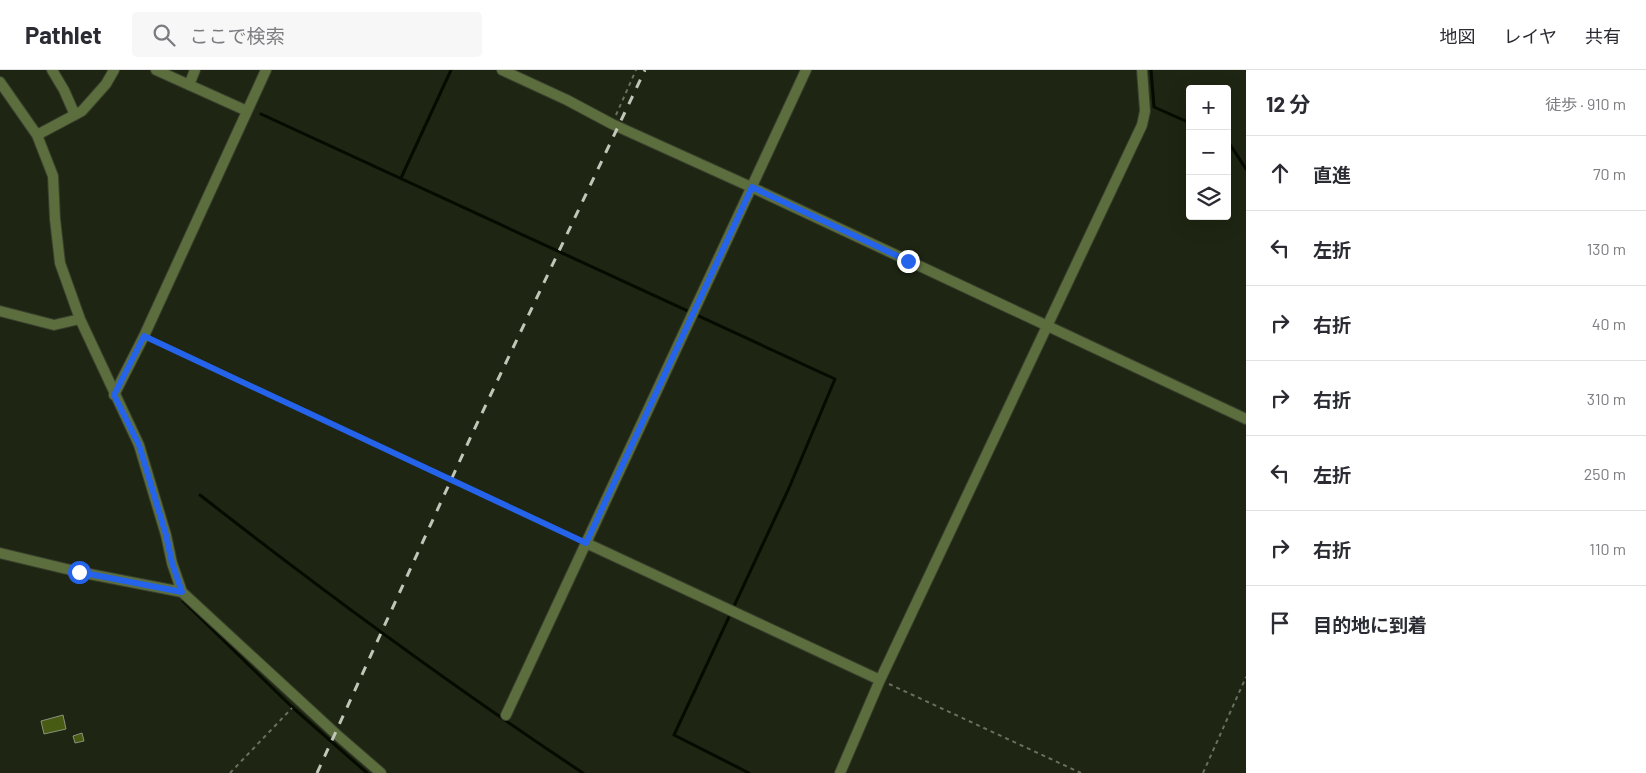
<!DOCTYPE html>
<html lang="ja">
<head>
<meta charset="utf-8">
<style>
	:root { --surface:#fff; --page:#f7f7f7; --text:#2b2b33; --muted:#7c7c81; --line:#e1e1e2 }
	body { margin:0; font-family:Barlow,"Noto Sans JP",sans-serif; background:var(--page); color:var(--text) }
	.controls { position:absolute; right:15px; top:15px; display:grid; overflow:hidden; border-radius:5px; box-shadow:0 5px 20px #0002 }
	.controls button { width:45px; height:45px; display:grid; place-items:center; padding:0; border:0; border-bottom:1px solid var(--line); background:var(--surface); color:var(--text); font:25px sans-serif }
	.stop { position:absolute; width:15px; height:15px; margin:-11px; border:4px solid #2563eb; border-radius:50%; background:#fff }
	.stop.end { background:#2563eb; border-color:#fff; box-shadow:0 1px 5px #0008 }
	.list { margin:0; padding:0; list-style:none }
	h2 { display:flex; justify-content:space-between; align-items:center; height:65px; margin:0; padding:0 20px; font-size:21px }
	h2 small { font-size:16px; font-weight:400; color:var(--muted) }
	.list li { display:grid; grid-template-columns:32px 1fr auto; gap:15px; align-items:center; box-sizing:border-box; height:75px; padding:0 20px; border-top:1px solid var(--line) }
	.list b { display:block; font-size:19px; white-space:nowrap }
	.list em { font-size:16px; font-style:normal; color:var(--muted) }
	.icon { flex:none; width:28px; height:28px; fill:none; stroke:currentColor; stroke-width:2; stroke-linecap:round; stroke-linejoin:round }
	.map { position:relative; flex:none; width:1246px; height:703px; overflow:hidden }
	header { display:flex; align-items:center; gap:30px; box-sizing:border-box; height:70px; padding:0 25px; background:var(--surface); border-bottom:1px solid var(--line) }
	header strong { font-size:24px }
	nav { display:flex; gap:28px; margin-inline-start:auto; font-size:18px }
	.search { width:350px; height:45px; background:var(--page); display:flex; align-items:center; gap:12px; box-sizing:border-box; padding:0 18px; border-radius:5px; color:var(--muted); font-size:19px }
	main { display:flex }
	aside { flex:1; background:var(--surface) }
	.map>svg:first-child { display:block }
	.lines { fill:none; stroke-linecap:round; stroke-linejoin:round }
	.stream { stroke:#060b00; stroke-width:3 }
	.building { fill:#475c12; stroke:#89927c }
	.street-casing { stroke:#383f2d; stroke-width:12 }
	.path { stroke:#6a7060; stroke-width:2; stroke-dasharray:4 4; stroke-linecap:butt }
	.street { stroke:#5c6d3e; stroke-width:10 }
	.rail { stroke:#c1c6b9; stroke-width:3; stroke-dasharray:9 9; stroke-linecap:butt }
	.route { stroke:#2563eb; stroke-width:6 }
</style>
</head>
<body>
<header>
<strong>Pathlet</strong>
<div class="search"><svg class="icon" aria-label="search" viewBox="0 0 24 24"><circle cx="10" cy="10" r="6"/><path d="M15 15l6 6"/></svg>ここで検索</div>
<nav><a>地図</a><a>レイヤ</a><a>共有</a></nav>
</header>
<main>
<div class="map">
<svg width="1246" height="703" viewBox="0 0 1246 703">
	<rect width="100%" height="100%" fill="#1e2512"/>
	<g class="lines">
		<path class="stream" d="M1151,0l3,37 36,16
			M261,44l574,265 -46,109 -115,247 75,38
			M1227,70l19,29
			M401,108l50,-108
			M200,425c124,97 252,191 383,278
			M183,531l108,105 76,67"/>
	</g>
	<path class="building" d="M63,645l3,14 -22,5 -3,-13z
		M82,663l2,8 -9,2 -2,-7z"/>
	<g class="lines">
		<g class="street-casing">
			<path id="street" d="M52,0l12,20 11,25
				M156,0l91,41
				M502,0l65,30 45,24 139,63 495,232
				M0,12l37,53 16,41 2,43 5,44 20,56 59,126 27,90 6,28 10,29 154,142 45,39
				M189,15l6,-15
				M37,65l45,-24 24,-27 8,-14
				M0,241l54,14 26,-6
				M114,325l30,-59 122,-266
				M586,473l294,137
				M0,483l79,19 103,20
				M506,645l300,-645
				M840,703l40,-93 262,-555 3,-14 -3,-41"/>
		</g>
		<path class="path" d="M616,45l20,-45
			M154,270l423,199
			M889,614l192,89
			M230,703l62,-65
			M1203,703l43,-96"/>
		<use href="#street" class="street"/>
		<path class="rail" d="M317,703l156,-341 172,-362"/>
	</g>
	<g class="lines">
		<path class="route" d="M79,502l103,20 -10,-29 -6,-28 -27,-90 -25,-50 30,-59 442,207 166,-356 156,74"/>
	</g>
</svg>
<div class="controls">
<button>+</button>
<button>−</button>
<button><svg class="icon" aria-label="layers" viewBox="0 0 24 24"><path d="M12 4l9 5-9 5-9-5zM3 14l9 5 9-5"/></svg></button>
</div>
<div class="stop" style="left:79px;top:502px"></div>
<div class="stop end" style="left:908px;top:191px"></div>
</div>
<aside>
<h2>12 分<small>徒歩 · 910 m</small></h2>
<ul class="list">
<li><svg class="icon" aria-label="ahead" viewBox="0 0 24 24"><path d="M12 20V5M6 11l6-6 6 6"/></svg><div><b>直進</b></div><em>70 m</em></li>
<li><svg class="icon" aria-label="left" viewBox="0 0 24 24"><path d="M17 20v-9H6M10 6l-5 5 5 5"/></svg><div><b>左折</b></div><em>130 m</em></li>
<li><svg class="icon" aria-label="right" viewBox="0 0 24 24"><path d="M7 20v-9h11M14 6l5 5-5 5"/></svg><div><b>右折</b></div><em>40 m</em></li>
<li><svg class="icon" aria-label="right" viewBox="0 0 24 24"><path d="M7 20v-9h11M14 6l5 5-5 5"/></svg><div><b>右折</b></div><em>310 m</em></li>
<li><svg class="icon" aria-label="left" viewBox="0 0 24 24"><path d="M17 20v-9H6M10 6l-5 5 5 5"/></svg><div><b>左折</b></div><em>250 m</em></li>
<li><svg class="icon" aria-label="right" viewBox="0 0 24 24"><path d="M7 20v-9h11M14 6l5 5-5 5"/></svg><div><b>右折</b></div><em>110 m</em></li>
<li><svg class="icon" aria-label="arrive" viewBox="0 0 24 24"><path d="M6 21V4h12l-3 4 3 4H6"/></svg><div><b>目的地に到着</b></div></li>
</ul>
</aside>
</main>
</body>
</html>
